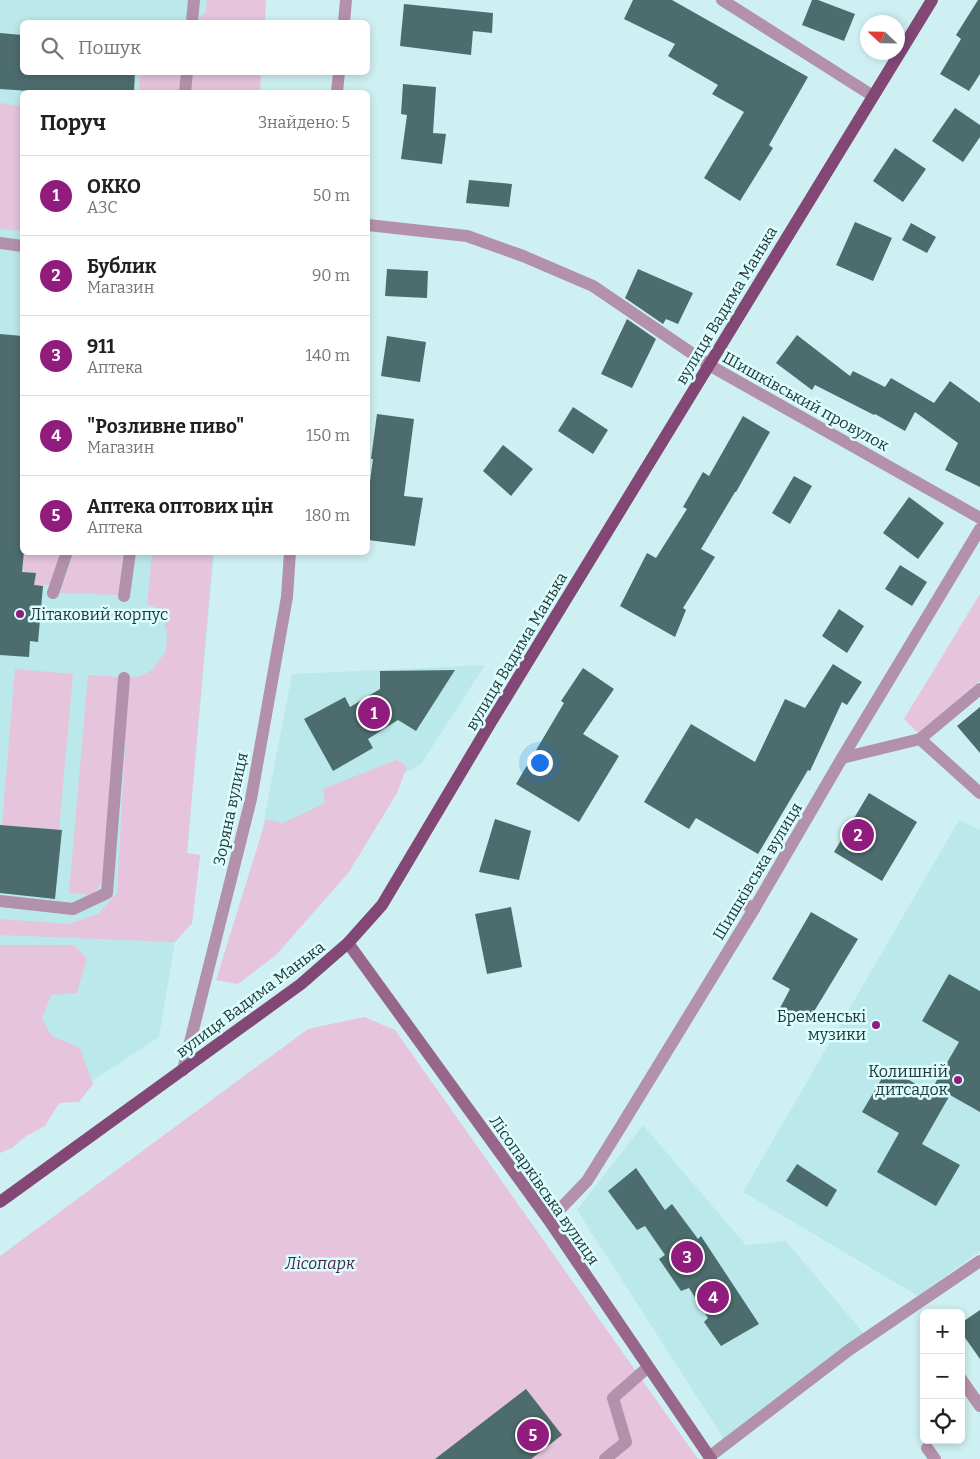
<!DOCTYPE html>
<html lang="uk">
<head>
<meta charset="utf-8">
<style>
	:root { --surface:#fff; --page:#f2f2f2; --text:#202124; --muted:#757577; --line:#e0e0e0; --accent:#901d7d }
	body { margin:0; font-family:Bitter,serif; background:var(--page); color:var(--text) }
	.controls { position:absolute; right:15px; bottom:15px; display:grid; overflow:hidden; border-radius:8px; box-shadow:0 2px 8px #0003 }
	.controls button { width:45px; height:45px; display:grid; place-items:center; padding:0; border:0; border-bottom:1px solid var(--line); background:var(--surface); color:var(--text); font:25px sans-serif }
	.compass { position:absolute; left:860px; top:15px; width:45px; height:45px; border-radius:50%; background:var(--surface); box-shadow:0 2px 8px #0003; rotate:292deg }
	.you { position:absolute; left:539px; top:762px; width:18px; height:18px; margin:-12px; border:4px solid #fff; border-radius:50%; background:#1a73e8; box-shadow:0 0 0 8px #1a73e833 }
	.badge { display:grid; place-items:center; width:32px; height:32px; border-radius:50%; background:var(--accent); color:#fff; font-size:16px; font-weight:700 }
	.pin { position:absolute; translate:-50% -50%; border:2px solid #fff; box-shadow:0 1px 5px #0006 }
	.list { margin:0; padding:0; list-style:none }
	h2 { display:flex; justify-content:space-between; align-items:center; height:65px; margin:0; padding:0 20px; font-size:21px }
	h2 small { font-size:16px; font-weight:400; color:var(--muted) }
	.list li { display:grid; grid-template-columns:32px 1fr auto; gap:15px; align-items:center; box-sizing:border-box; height:80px; padding:0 20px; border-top:1px solid var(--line) }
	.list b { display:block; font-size:19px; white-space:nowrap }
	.list p { margin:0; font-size:16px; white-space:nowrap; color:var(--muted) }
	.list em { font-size:16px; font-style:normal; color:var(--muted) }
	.icon { flex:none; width:28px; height:28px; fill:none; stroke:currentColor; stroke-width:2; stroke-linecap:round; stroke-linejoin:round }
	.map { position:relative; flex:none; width:980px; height:1459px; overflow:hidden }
	.search { position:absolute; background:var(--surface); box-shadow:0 2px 8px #0003; left:20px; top:20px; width:350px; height:55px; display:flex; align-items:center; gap:12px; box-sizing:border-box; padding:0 18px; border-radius:8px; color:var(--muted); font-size:19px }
	.panel { position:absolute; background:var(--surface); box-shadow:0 2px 8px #0003; left:20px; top:90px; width:350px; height:465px; border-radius:8px }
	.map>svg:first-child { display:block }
	.built { fill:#bbe8ea }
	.green { fill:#e5c4dc }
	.building { fill:#4d6c6d }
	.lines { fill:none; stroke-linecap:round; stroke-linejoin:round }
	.lane { stroke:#b391aa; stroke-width:12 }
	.street { stroke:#b391aa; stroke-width:12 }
	.secondary { stroke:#98668b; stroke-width:12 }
	.primary { stroke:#824775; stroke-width:12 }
	.poi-dot { fill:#901d7d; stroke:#dbfeff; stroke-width:2 }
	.labels { text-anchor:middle; stroke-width:5; stroke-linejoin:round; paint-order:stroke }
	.street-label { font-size:16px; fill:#283636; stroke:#dbfeff }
	.poi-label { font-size:16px; fill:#283636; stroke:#dbfeff; text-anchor:end }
	.park-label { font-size:16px; font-style:italic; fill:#4e1e44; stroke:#dbfeff }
</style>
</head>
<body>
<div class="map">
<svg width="980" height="1459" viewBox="0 0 980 1459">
	<rect width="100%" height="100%" fill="#cef0f2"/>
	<path class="built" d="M0,0h265l-2,22h-241v50l236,1 -2,19h-234v460l192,1 -27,300 13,2 -8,68 -17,19 -16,95 -159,104z
		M485,665l-64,99 -106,60 -54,12 31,-162z
		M959,820l21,10v421l-62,45 -175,-104z
		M643,1125l103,120 40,-4 79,94 -141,104 -147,-229z"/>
	<path class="green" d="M207,0h59l-1,22h-70l11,-10z
		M140,73h121l-1,19h-121z
		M0,103l22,3v125l-22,-2z
		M24,553h37l-9,32h-18l1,-12 -13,-1z
		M74,553h49l-5,42 -58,-2z
		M152,553h61l-26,300 13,2 -8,68 -17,19 -175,-7v-16l69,5 29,-10 19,-21 12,-216 11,-1 12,-6 14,-19 1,-19 -8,-23 -12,-5z
		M980,594v87l-62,52 -14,-14z
		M15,669l58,5 -14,156 -57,-5z
		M88,675l31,2 -15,204 -13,14 -22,-2z
		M396,760l11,6 -10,27 -48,79 -73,83 -38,29 -22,-4 50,-161 17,4 42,-20 -2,-14z
		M0,945h74l13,13 -10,35 -26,2 -9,24 10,17 28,12 13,36 -14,18 -20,1 -14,23 -19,10 -14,12 -12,5z
		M364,1017l31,13 303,429h-698v-203l308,-227z"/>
	<path class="building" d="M633,0h39l136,77 -39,68 4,3 -33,53 -36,-23 40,-66 -32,-18 6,-9 -50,-29 7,-12 -51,-25z
		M812,0h6l37,14 -11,27 -42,-16z
		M978,0h2v74l-11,17 -29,-17 21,-35 -5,-4z
		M404,4l89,9 -1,20 -19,-2 -2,24 -71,-9z
		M0,33l22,2v37h113l-1,20h-90l-44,-3z
		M403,84l33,3 -3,46 13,1 -4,30 -41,-5 6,-44 -6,-1z
		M955,108l25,17v12l-17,25 -31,-21z
		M895,148l31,21 -23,33 -30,-21z
		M469,180l43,4 -3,23 -43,-4z
		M855,222l37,16 -19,43 -37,-16z
		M911,223l25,14 -9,16 -25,-13z
		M387,269l41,2 -1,27 -42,-2z
		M638,269l55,24 -15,31 -12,-5 -3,5 -38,-26z
		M627,319l29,20 -24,49 -31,-14z
		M0,334l22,2v216h2l-2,20 14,1 -2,12 9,1 -5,56 -8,-1 -1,16 -29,-2z
		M797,335l53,41 3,-5 32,16 6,-9 43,25 16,-22 30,22v84l-35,-17 13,-27 -43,-31 -10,19 -30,-17 -1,1 -59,-30 -3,5 -36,-27z
		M387,336l39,6 -6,40 -39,-6z
		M573,407l35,23 -15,24 -35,-23z
		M377,414l37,5 -10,77 19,2 -8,48 -47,-6v-44l5,-37h-2z
		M743,416l27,16 -34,60h-1l-34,57 14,8 -32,51 3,2 -11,27 -55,-31 27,-53 9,5 31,-49 -4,-2 20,-35 6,4z
		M503,445l30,24 -22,27 -28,-25z
		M794,476l18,10 -22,38 -18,-11z
		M909,497l35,26 -26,36 -35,-26z
		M900,565l27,17 -15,24 -27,-17z
		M839,609l25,17 -17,27 -25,-17z
		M833,664l29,18 -15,23 -5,-3 -32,69 -2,-1 -50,84 -62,-36 -7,11 -45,-27 47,-78 64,38 30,-63 20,9z
		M583,668l31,21 -31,45 36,22 -40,66 -63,-38 48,-81 -3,-2z
		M455,670l-39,61 -18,-11 -30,19 5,9 -40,23 -29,-52 41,-22 5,10 30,-18v-18z
		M980,707v46l-23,-27z
		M869,793l48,29 -35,59 -48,-29z
		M495,819l36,12 -12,49 -40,-8z
		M0,825l62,5 -7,69 -55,-6z
		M511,907l11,60 -35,7 -12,-60z
		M811,912l47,27 -51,84 -27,-15 10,-19 -18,-10z
		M949,974l31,17v121l-30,-17 -28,49 38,21 -24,41 -59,-34 22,-39 -37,-21 26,-44 42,24 29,-50 -37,-21z
		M797,1164l40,26 -10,17 -41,-26z
		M636,1168l29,42 7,-6 26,35 3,-3 58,88 -38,22 -17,-24 4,-4 -19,-30 -8,3 -22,-32 6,-4 -20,-29 -8,4 -29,-39z
		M980,1310v49l-19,-27v-9z
		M526,1389l36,46 -31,24h-96z"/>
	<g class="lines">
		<path class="lane" d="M192,22l2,-22
			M185,92l2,-20
			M0,243l22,3
			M53,593l14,-41
			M124,596l6,-44
			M920,739l60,54
			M842,758l78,-19 60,-50
			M0,901l73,8 34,-16 17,-215
			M744,903l10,6
			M961,1379l19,27
			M927,1448l8,11
			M709,1457l140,-107 131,-89"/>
		<path class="street" d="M722,0l151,96
			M344,22l2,-22
			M337,92l2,-20
			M368,225l99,11 56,20 70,30 116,79 271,153
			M183,1070l68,-271 36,-202 3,-45
			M548,1219l14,-12 25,-26 33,-53 134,-219 88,-151 138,-229
			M605,1459l21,-17 -13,-44 34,-30"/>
		<path class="secondary" d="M348,943l200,276 163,240"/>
		<path class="primary" d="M0,1202l301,-218 47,-41 34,-38 109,-183 441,-722"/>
	</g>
	<g class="poi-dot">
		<circle cx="20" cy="614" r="5"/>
		<circle cx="876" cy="1025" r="5"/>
		<circle cx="958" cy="1080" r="5"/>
	</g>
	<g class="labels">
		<g class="street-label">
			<text transform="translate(726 305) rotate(-59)" y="6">вулиця Вадима Манька</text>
			<text transform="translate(806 401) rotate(29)" y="6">Шишківський провулок</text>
			<text transform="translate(516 651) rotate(-59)" y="6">вулиця Вадима Манька</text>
			<text transform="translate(230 809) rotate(-78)" y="6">Зоряна вулиця</text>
			<text transform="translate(757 871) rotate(-59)" y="6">Шишківська вулиця</text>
			<text transform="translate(250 999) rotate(-37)" y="6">вулиця Вадима Манька</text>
			<text transform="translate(545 1190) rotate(55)" y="6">Лісопарківська вулиця</text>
		</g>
		<g class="poi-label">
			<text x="30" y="620" text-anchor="start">Літаковий корпус</text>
			<text x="866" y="1022">Бременські<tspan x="866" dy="18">музики</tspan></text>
			<text x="948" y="1077">Колишній<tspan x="948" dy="18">дитсадок</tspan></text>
		</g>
		<g class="park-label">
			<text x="320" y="1269">Лісопарк</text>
		</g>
	</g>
</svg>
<div class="controls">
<button>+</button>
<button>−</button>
<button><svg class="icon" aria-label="locate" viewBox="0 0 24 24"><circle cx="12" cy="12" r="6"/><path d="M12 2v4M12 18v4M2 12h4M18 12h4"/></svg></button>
</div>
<svg class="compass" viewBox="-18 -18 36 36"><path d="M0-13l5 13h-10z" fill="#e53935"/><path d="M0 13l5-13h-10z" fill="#757577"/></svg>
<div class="you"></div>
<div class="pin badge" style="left:374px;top:713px">1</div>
<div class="pin badge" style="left:858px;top:835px">2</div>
<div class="pin badge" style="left:687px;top:1257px">3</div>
<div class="pin badge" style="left:713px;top:1297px">4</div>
<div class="pin badge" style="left:533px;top:1435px">5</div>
<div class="search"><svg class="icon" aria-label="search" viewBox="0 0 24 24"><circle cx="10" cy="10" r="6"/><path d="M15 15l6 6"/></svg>Пошук</div>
<section class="panel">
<h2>Поруч<small>Знайдено: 5</small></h2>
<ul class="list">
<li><span class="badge">1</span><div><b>ОККО</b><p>АЗС</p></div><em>50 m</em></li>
<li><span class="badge">2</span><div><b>Бублик</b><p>Магазин</p></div><em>90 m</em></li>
<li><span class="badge">3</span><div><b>911</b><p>Аптека</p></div><em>140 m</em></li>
<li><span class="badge">4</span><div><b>&quot;Розливне пиво&quot;</b><p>Магазин</p></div><em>150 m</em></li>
<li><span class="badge">5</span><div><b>Аптека оптових цін</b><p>Аптека</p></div><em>180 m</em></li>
</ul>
</section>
</div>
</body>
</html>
